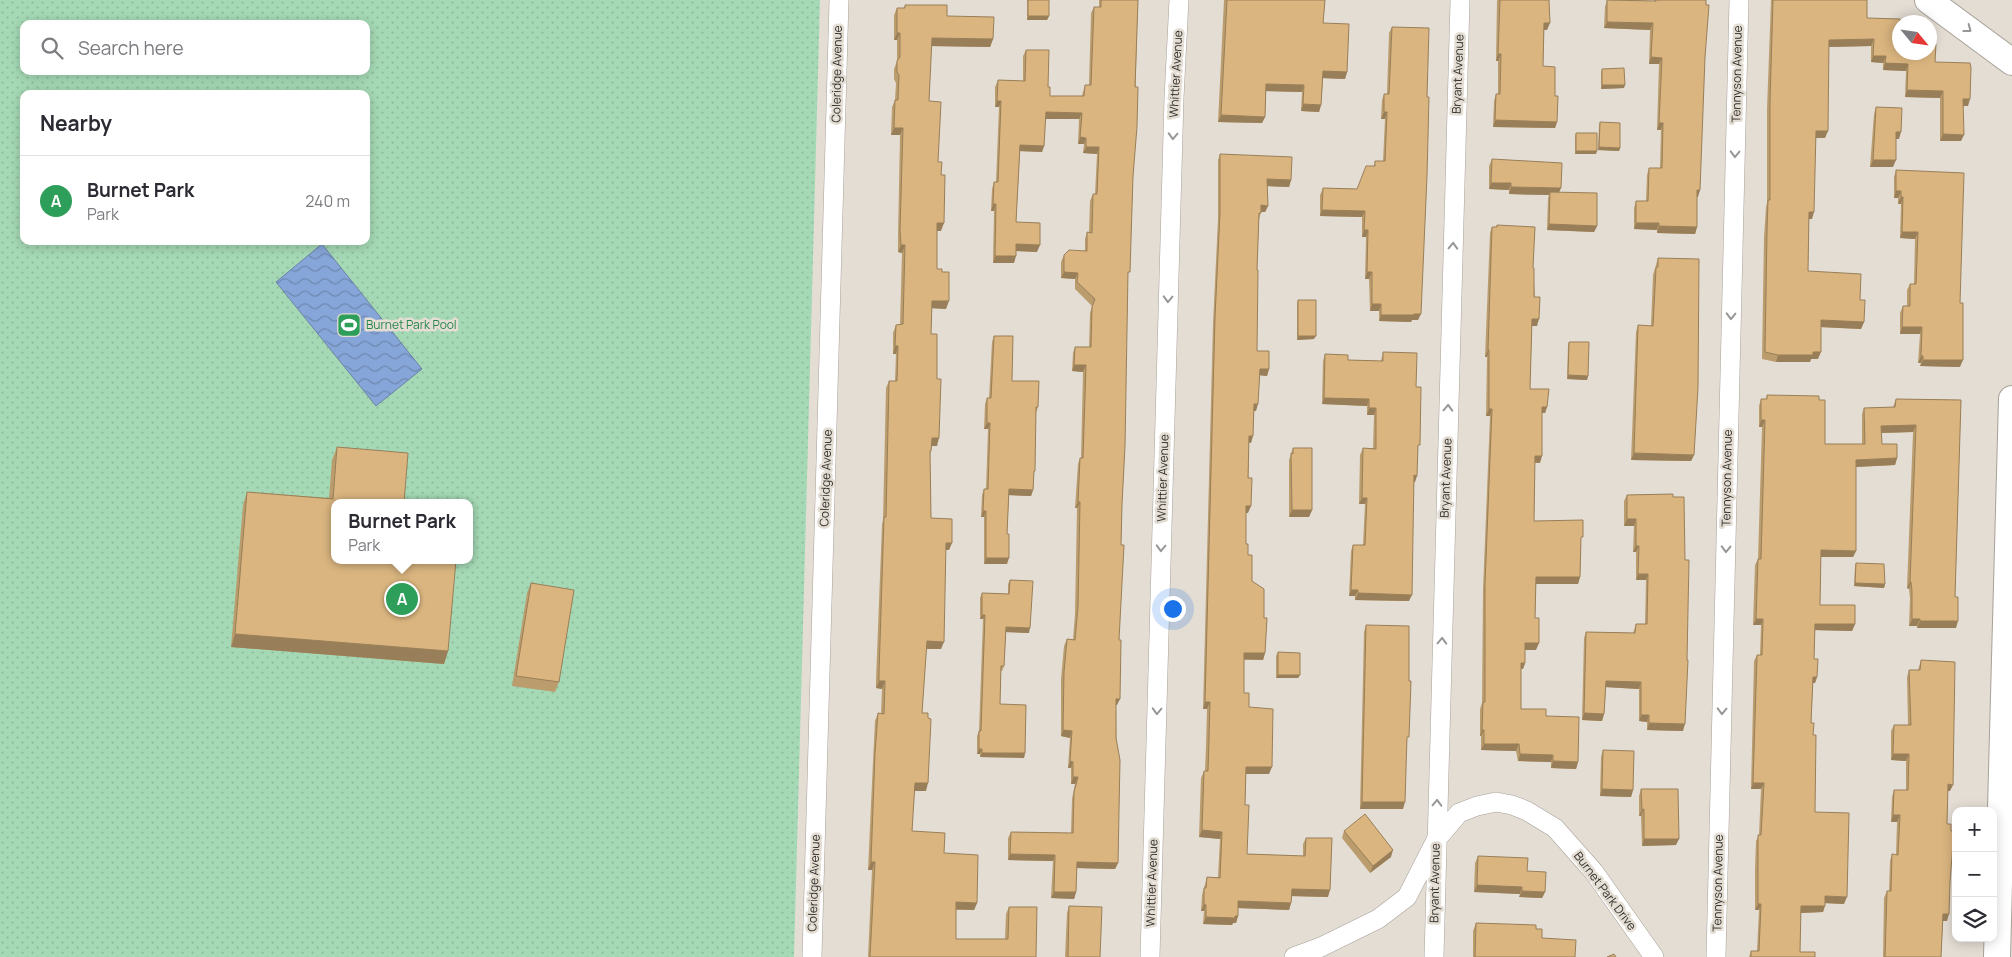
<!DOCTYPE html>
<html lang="en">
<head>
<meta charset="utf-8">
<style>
	:root { --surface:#fff; --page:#f2f2f3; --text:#2b2b33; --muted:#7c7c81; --line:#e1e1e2; --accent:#0b8043 }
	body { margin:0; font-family:Manrope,sans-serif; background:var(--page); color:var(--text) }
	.controls { position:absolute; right:15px; bottom:15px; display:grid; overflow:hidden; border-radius:10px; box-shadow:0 2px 12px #0003 }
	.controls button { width:45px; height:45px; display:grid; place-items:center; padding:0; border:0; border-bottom:1px solid var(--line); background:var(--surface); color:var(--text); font:25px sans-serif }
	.compass { position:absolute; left:1892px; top:15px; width:45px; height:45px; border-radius:50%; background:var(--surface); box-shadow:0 2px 12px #0003; rotate:119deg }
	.you { position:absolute; left:1172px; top:608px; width:18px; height:18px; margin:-12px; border:4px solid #fff; border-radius:50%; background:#1a73e8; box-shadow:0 0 0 8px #1a73e833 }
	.badge { display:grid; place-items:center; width:32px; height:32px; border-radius:50%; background:var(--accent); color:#fff; font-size:16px; font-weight:700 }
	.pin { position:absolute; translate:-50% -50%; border:2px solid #fff; box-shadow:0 1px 5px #0006 }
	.popup { position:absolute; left:331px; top:499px; width:142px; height:65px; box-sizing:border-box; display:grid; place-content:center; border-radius:10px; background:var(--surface); filter:drop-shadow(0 1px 4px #0005); font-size:16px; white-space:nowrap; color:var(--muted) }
	.popup b { font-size:19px; color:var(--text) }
	.popup::after { content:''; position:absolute; left:50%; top:100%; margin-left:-10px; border:10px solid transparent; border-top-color:var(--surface) }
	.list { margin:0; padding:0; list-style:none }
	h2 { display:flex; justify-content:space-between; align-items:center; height:65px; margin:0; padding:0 20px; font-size:21px }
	h2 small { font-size:16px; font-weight:400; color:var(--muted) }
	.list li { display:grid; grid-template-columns:32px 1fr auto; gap:15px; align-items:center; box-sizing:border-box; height:90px; padding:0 20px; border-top:1px solid var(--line) }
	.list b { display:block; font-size:19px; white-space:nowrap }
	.list p { margin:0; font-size:16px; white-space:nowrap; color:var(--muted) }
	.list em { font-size:16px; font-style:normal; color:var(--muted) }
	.icon { flex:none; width:28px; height:28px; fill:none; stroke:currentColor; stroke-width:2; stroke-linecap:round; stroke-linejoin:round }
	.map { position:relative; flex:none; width:2012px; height:957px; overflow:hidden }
	.search { position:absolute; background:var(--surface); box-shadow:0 2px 12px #0003; left:20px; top:20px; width:350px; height:55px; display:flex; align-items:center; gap:12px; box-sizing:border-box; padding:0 18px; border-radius:10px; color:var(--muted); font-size:19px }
	.panel { position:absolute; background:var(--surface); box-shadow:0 2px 12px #0003; left:20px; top:90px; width:350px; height:155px; border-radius:10px }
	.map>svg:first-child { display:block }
	.park { fill:url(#park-dots); fill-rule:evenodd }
	.water { fill:url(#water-waves); stroke:#6c82a5 }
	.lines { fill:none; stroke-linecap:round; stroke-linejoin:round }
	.street-casing { stroke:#a7a198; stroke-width:20 }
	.secondary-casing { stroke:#a7a198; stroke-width:28 }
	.street { stroke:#fff; stroke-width:19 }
	.secondary { stroke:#fff; stroke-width:26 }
	.wall { fill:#bb9c6d }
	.shaded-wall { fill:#997f59 }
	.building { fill:#dab57f; stroke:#997f59 }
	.oneway { stroke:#989795 }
	.labels { text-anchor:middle; stroke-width:5; stroke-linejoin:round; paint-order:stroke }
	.street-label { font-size:12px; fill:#312f2b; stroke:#e4ddd4 }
	.leisure-label { font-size:12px; fill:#27864d; stroke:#e4ddd4; text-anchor:start }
</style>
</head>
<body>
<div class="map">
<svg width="2012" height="957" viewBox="0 0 2012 957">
	<defs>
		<pattern id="park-dots" width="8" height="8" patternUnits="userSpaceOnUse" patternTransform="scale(1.25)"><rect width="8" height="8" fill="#a5d9b5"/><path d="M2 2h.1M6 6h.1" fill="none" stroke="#8ebb9c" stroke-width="1.8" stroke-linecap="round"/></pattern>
		<pattern id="water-waves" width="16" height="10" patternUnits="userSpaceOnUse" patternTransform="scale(1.25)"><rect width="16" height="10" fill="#86a6d9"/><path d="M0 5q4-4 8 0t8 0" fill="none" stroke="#6e88b0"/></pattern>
	</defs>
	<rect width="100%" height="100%" fill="#e4ddd4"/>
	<path class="park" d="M0,0h820l-26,957h-794zM24,24h342v47h-342zM24,94h342v147h-342zM334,503h136v57h-136z"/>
	<path class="water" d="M322,244l100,125 -46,37 -100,-124z"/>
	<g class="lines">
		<g class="street-casing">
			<path id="street" d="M812,957l27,-957
				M1150,957l24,-859 5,-98
				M1294,957l27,-10 57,-28 29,-22 29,-57 23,-27 18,-7 19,-4 16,3 15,6 28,17 39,44 60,85
				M1434,957l26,-957
				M1716,957l23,-957"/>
		</g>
		<g class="secondary-casing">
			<path id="secondary" d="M1928,0l84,62
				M1997,957l15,-558"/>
		</g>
		<use href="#street" class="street"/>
		<use href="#secondary" class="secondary"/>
	</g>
	<path class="wall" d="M1027,0h22v16l-2,4h-20z
		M1099,0h39l-5,176 -5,101 -6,227 -5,201h-1l2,158 -3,6 -38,-1 -1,24 -2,7 -23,-1 2,-37 -45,-1v-22l3,-6 60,1 1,-34 3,-15h-4v-16h-3l2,-30 -9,-2v-57l3,-33 3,-7 6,1 2,-26 2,-106h-2l3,-44 2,-6h1l2,-86 -11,-1 1,-18 2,-6h14l1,-34 2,-7 -17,-17v-10l-14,-1v-16l3,-7 21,-4v-12l2,-7 2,1 1,-32 3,-7h2l2,-40 -14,-1 1,-9h-6l1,-25h-34l-1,27 -2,6 -22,-1 -4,71 21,30 -21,-1 -2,12h-21l1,-52h-3l1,-22 2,-7h2l3,-75h-4v-20l3,-7 25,1v-25l3,-6 22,37 2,9h32l1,-4 2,-7h4l2,-72 3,-6h5z
		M1224,0h101l-2,23 24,49 -2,7 -22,-1 -2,27 -2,7 -18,-1 1,-19 -36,-1 -1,26 -3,6 -44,-1z
		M1497,0h52l-2,30h-3l-1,36 12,30 2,26 -2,6 -62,-1 1,-26 2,-7h2v-33h-2z
		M1607,0l47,1v-1h52l-6,190 -3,7v30l-2,7 -38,-1v-3l-23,-1v-21l2,-7h10l1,-26 2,-7h11l1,-38h-4l2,-66h-10l1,-34 -46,-2 1,-21z
		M1771,0h96v18l33,34 35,10 33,44h-5l-2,35h-21v-43l-35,-1 1,-26 -23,-1v-7l-12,-1v-16l-42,1 -4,91h-9l-4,81h-3l-1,52 52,29 4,22 -3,7 -40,-2 -3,32h-7l-1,3h-34l-14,-3 2,-121 2,-31 1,-4v-94z
		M905,5l42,11 46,23 -3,8 -59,-1 -2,55 9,61 3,13v56h-4v38l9,40 -14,-1 -1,26 6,112h-5l-2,9 1,63 18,32h-4l-4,99h-15l-4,64 4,78h-12l-2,40 32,22 33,50 -3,7h-18v29h49l1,-25 3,-7 27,50h-168l4,-87h-4l5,-109 2,-40 3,-8 3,1 1,-25 -6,-1v-8l6,-156 1,-4 3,-132 3,-7h6l1,-27h-3v-21l3,-8 4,-1 2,-71 -4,-1v-15l2,-102h-9l1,-28 3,-7 1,-17 -2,-4v-10l3,-8v-21h-3v-25l3,-7h7z
		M1392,27l26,293h-6l-1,2 -32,-1v-10h-9l-1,-32h-4l1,-42h-4v-20l-42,-1v-21l3,-7 34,1 17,-23 1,-5h8l2,-42h-4l1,-19 2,-6h3l2,-61z
		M1602,69l22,19 -23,1v-17z
		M1876,107l23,32h-3l-3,28h-23l4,-53z
		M1600,122l20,26 -1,3 -21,-1 1,-24z
		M1576,133l20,21h-21v-17z
		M1220,154l71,26 -2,7 -22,-1 1,20 -3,6h-4l-2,7 -2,51v81l12,18 -2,7 -8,-1 -3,36h-2l-3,32 -2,-1 -1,71h-2v31l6,37 12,37 1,35 -2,7h-19v33l5,14 20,67h-23l-1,31 2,49 56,2v-12l3,-6 22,59 -36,-1 -1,7 -2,7 -51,-2v8l-2,7h-3l-1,2 -29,-1 1,-13h-3l1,-16 5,-18h11l2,-38 -21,-2 2,-59 3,-7h1l1,-25 1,-37h-4l10,-385 5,-105v-59z
		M1492,159l67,34 38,33 -3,6 -47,-2 1,-32 1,-3 -40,-1v-4l-20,-1v-23z
		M1896,170l64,133v64l-40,-1 1,-3h-3l2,-29h-20v-21l3,-7h4v-16l3,-6h4l1,-45 -15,-1 1,-34h-3v-6h-4v-21z
		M1497,225l36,43 4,58h-5l-2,63 17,18 -2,6h-3l-2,50h-5l-1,58 47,23 -1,33 -2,7h-42l-1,34 1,32h-11v13l-2,6h-2v40l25,7 32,46 -2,7 -25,-1v-6l-33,-1 -2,-10 -35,-1v-14h-1v-27l2,-6 1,-113 7,-174h-4l1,-59h-2l5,-124 2,-6h4z
		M1658,258l36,197 -3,6 -60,-1 5,-128 2,-7 13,1 2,-51z
		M1298,300l16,39 -17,1v-37z
		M994,336l18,45 26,26 -2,6 -3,77 -2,6 -22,-1 -2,39v30h-23v-47h-3l1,-22 2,-6h2l2,-60h-4l1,-25 2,-6h2l3,-56z
		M1569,342l19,34 -1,4 -20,-1 1,-34z
		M1383,352l33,35 2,65 -3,30h-1l-5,119 -54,-1v-4h-6l2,-45 2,-6h10l2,-41h-6l1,-49 3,-7h10l1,-33h-7v-9l-45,-2 1,-43 2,-7 23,6 33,1z
		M1767,395l52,5 6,44h37v-30l2,-6 29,-1 3,-8 65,1 -6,197 1,31h-39v-2h-8l1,-28 -1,-9 -2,-1 6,-156 -32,1 1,11 15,14 -2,7 -39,2v84l-3,6h-32l-1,48 35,19 -3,7 -37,-1 -1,29 3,18 -2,6h-2l-2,40 2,12 2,77 29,92 -19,-1 -2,9 -22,1 -1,39 15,5h-66l2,-6h6l2,-41h-4v-41l1,-28 3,-6 2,-46h-10l3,-128 3,-6h3l1,-30h-8l2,-60 3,-6 4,-132h-3v-21l2,-7h5z
		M337,447l-3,56 114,148 -4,13 -213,-17 12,-142 4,-13 82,6 3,-38z
		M1293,448l19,62 -3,7h-20v-57z
		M1673,494l10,237 -36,-1v-8l-8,-1v-32l-33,-2 -2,27 -2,7 -20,-1 2,-82 2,-6 47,1 3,-9h9l1,-44h-10v-28h-3l1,-26h-10v-25l3,-6z
		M1856,563l29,21 -1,4 -30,-2 1,-20z
		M1010,580l19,53 -23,-1 -2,34 -2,5h-1l-1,33 25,49 -1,5 -44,-1v-3h-3v-18l2,-5 4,-112h-3v-21l2,-5 26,1v-10z
		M531,583l28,99 -4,10 -43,-6 15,-93z
		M1366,625l41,117 -4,67h-43l4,-177z
		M1278,652l22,23 -2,3h-22v-22z
		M1921,660l29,131h-2l-1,33v97h-4l-2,36h-58l1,-59 3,-7h2l1,-30 2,-7 4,1 1,-33h-6l1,-25 2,-7h12v-29l-15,-1v-29l3,-6h14l-1,-48 2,-7h9z
		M1603,750l30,40 -2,7 -31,-1 1,-39z
		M1641,789l35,56 -34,1 -1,-30h-2v-20z
		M1344,831l47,26 -21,16 -28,-35z
		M1478,856l49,15 18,21 -3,6 -23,-1 1,-3 -46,-2 1,-29z
		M1069,906l31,51h-35l2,-44z
		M1476,923l60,6 6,9 33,19h-102v-26z"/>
	<path class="shaded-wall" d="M1028,16h21l-2,4h-20z
		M1607,22l46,1 -3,7 -46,-2z
		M1544,23h6l-3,7h-5z
		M897,33h3l-3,7h-3z
		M932,38l61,1 -3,8 -61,-1z
		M1874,39l-3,7 -44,1 2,-7z
		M1498,54h3l-3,7h-2z
		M1873,56h13l-3,7 -12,-1z
		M1651,57l11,1 -3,6h-10z
		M1885,63l23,1 -2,7 -23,-1z
		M1323,71l24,1 -2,7 -25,-1z
		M1266,84l38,1 -2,7 -39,-1z
		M1602,85h23l-1,3 -23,1z
		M1907,90l36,1 -3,7 -35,-1z
		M1963,99h7l-2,7h-8z
		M997,101h4l-2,6h-4z
		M1303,104l18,1 -2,7 -18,-1z
		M1046,112l36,1 -3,6h-36z
		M1384,112h3l-2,7h-4z
		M1221,115l44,2 -3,6 -44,-1z
		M1495,120l62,2 -2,6 -62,-1z
		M1659,123h4l-2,7h-4z
		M894,128h9l-3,7h-9z
		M1816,131h12l-3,7h-12z
		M1896,132h5l-2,7h-5z
		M1943,134l21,1 -3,6h-21z
		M1080,137l6,1 -2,6h-6z
		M1020,145l24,1 -2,6 -24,-1z
		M1086,147h13l-2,7 -14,-1z
		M1599,147l21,1 -1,3 -21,-1z
		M1576,151h21l-1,3h-21z
		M1873,160h23l-3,7h-23z
		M1267,179l24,1 -2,7 -25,-1z
		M1491,183h20l-2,7 -20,-1z
		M1511,187l50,1 -3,7 -8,-3 -1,3 -40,-1z
		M1697,190h3l-2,7h-3z
		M1896,191h5l-3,7h-4z
		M1901,197h2l-2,7h-3z
		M993,204h3l-2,7h-3z
		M1261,205l7,1 -3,6h-6z
		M1322,210l43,1 -3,6 -42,-1z
		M1809,212h5l-2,7h-5z
		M937,223h7l-3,8h-7z
		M1636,223h23l-2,7 -23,-1z
		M1549,224l48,2 -3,6 -47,-2z
		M1659,226l38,1 -2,7 -38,-1z
		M1364,230h4l-2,7h-4z
		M1902,232h16l-3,7 -15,-1z
		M1016,244l24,1 -3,7 -23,-1z
		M901,245h4l-3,8 -4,-1z
		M995,256h21l-2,7h-21z
		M1064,272l14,1 -3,6 -14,-1z
		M1367,272h5l-3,7h-4z
		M932,301h17l-3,8 -17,-1z
		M1372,304h9l-2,7h-9z
		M1414,314h7l-3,6h-6l-1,2 -32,-1 2,-6z
		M1532,319h7l-2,7h-8z
		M1821,320l43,2 -3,7 -42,-2z
		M1902,327h20l-2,7h-20z
		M1298,336h18l-2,3 -17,1z
		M895,346h3l-2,8h-3z
		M1488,350h1l-2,7h-2z
		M1813,352h8l-3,7h-7l-1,3h-34l2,-7z
		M1921,356h2l-2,7h-3z
		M1923,360h40l-3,7 -40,-1z
		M1074,365h12l-3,7 -11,-1z
		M1260,369h9l-2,7 -10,-1z
		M1568,375l20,1 -1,4 -20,-1z
		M1324,398l45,1 -2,7 -45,-2z
		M1254,404h4l-2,7h-4z
		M1542,407h5l-2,6h-5z
		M1369,408h7l-2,7h-7z
		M1489,409h3l-2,7h-4z
		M1761,420h4l-3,7h-3z
		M987,423h3l-2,6h-4z
		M1916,425l-3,7 -34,1 2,-7z
		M1249,436h4l-2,7 -4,-1z
		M932,438h7l-2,8h-8z
		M1634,453l60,2 -3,6 -60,-1z
		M1535,456h7l-2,7 -8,-1z
		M1897,458l-2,7 -41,2 2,-7z
		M1414,475l3,1 -2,6h-3z
		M1009,489l24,1 -2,6 -24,-1z
		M1362,498h5l-2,6h-6z
		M1078,502h2l-3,6h-2z
		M1246,506h5l-3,7h-4z
		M1292,510h20l-3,7h-20z
		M983,511h3l-2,6h-3z
		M1627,519h9l-2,7h-10z
		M946,543h6l-3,7h-6z
		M1636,546h3l-3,6h-3z
		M1821,550l35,1 -3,6h-35z
		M986,558h23l-2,6h-23z
		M1638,574h10l-2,6h-10z
		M1536,577h44l-2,7h-45z
		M1910,582h1l-2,7 -2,-1z
		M1855,583l30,1 -1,4 -30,-2z
		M1351,590h7l-3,6h-6z
		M1358,593l54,2 -3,6 -54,-1z
		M982,615h3l-2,4h-3z
		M1756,619h7l-2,6h-8z
		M1912,619h8l-3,7h-8z
		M1920,621h38l-2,7h-39z
		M1815,624h40l-3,7 -40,-1z
		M1006,627l24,1 -1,5 -25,-1z
		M235,634l213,17 -4,13 -213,-17z
		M927,641l17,1 -3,7h-17z
		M1525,643h14l-3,7h-13z
		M1244,653h21l-2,7 -21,-1z
		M1521,663h4l-2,6h-5z
		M1278,675h22l-2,3h-22z
		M1813,677h4l-2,6h-5z
		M879,681h6l-3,8 -6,-1z
		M1606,681l35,1 -2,7 -35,-2z
		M1116,699h4l-3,6h-3z
		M1205,702h5l-3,7h-4z
		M1584,713l20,1 -2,7 -20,-1z
		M1641,715h8l-2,7 -8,-1z
		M1649,723l36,1 -2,7 -36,-1z
		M1063,730l9,1 -2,7 -9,-2z
		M1482,730h2l-3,6h-1z
		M1484,744h35l-3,7 -35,-1z
		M979,749h3l-2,5h-3z
		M982,753h43l-1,5 -44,-1z
		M1520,754l33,1 -2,7 -33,-1z
		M1893,754h16l-3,7 -15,-1z
		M1070,761l3,1 -2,6h-3z
		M1553,761l25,1 -2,7 -25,-1z
		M1246,767h26l-3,7h-25z
		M1073,777h5l-3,7h-4z
		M915,783h13l-2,8h-14z
		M1753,783h11l-3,6h-10z
		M1948,784l5,1 -3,6h-4z
		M1602,789l31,1 -2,7 -31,-1z
		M1362,802h43l-2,7h-43z
		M1644,809l-3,7h-2l3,-6z
		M1893,815h7l-3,7h-6z
		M1202,830l20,2 -2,7 -21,-2z
		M1644,839h35l-3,6 -34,1z
		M1393,850l-2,7 -21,16 3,-7z
		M1010,854l45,1 -2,6 -45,-1z
		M871,862h4l-3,8h-4z
		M1077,862l41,1 -3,6 -40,-1z
		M1477,885l45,2 -2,7 -46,-2z
		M1292,889l38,1 -2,7 -39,-1z
		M1522,891l23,1 -3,6 -23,-1z
		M1054,892h22l-2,7 -23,-1z
		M1825,896l22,1 -3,7 -21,-1z
		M1238,901l53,2 -2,7 -53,-2z
		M956,902l21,1 -3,7 -21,-1z
		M1204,904l2,1 -2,6h-3z
		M1758,904h3l-2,6h-4z
		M1801,906h24l-2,6 -24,1z
		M1943,914h6l-2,7h-7z
		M1235,916h3l-2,7h-3l-1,2 -29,-1 3,-7z"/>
	<path class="building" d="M1028,0h21v16h-21z
		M1101,0h37l-3,87h3l-1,40 -4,49 -3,96h-2l-3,174 -3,58 -1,41h3l-5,95h2l-1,59h-4v39l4,22 -2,103 -41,-1 -1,30h-22l1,-37 -45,-1 1,-22 62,1 1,-41 4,-15h-5v-15l-3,-1 2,-30 -9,-1 1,-58 3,-33 8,1 3,-33 2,-105h-2l2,-44h3l3,-93h-12l1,-18h16l1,-40 3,-8 -18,-17 1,-9 -14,-1v-17l5,-5 18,1v-19l5,1 1,-39h4l2,-47h-13v-9l-6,-1 2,-24 -36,-1 -2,34 -24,-1 -4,77 24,1v22l-24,-1v12h-21l1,-52h-3l1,-22h4l3,-81h-4l1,-21 27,1 1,-31h23l-1,37h2v9h34l1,-11h6l3,-78h7z
		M1227,0h98l-2,23 26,1 -2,48 -24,-1 -2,34 -18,-1 1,-19 -38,-1 -1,33 -44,-2z
		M1500,0h49l1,23h-6l-1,43 12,1v29h3l-1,26 -62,-2 1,-26h4l1,-40h-3z
		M1607,0l49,1v-1h50v5h3l-4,52 -5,133h-3v37l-38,-1v-3h-23v-22h12l1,-33h13l1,-45h-4l3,-65 -11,-1 2,-34 -46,-1z
		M1773,0h94v18l33,1v33h30v-14h4v6h2l-1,18 35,1 1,5 -1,31h-7l1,36 -21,-1v-43l-36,-1 1,-26 -23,-1 1,-7h-13l1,-17 -45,1 -1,91h-12l-2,81h-5l-1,59 53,3 -1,26h5l-1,22 -43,-2v32h-8v3h-35l-13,-3 2,-121 1,-31h2v-98z
		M905,5h42v11l47,1 -1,22 -61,-1 -3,63 12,1 -3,60h4l-1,13h4l-1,48h-7v46h5v3h7v29h-17l-1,33h6v45h4l-2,59h-7l-1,13h-1l1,67 21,1v24h-6l-2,99 -17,-1 -5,72h6v5l3,1 -3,64h-13l-3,48 33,2 -1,20 34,2 -1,48 -21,-1v37h52l1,-32h28l-1,50h-166l5,-95h-4l4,-109 3,-40 6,1 1,-33h-6v-8l5,-156h2l3,-136h8l1,-35h-3l1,-21 7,-1 2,-79h-4l-1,-15 3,-102h-9l1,-28h3l1,-25 -2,-3v-11l3,-4v-24h-3v-25h8z
		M1392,27l37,1 -2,69h2l-2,79 -6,138h-7v1h-33v-11h-9v-32h-5l1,-42h-4l1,-19 -43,-1 1,-22 34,1 9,-23h9v-5h10l2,-49h-3v-18h5z
		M1624,68l1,17h-23v-16z
		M1876,107l26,1 -1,24h-5v28h-23z
		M1600,122l20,1v25l-21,-1z
		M1576,133h21v18h-21z
		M1220,154l72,3 -1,23 -24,-1 1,27 -7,-1v8h-2l-2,57h1l-1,81h12v18h-9l-2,35h-4l-1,32h-4l-1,42h4l-1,28h-5v38h2v11h4v26l12,8v29h3l-2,35h-21v40h5v14l24,2 -1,58h-26l-1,38h4l-2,49 58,2 1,-18h26l-2,52 -38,-1 -1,14 -53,-2v15h-3v2l-29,-1v-12l-2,-1v-16h2l1,-11 13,1 2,-46 -20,-2 2,-59h4l1,-32 1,-37h-5l10,-385 5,-104z
		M1492,159l70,4 -1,25 -50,-1v-4h-20z
		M1896,170l68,3 -4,130h3v57h-40v-4h-2l1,-29h-20l1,-21h7v-22h6l2,-52h-16l1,-35h-2v-6h-5z
		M1550,192l47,1v33l-48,-2z
		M1497,225l38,2 -2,41h1v29h6l-1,22h-7l-2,70h19l-2,18h-5v49h-7l-1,65 49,-1v17h-2l-1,40h-44l-1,41h4v25h-14v20h-4v46h25v7l33,1 -1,45 -25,-1v-6l-33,-1 -1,-10h-35v-14h-2l1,-28h2v-118l7,-175h-3v-59h-1l4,-123h5z
		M1658,258l41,1 -1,129 -4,67 -60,-2 4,-128 15,1 3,-58 2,-1z
		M1298,300h18v36h-18z
		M994,336h19l-1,45h27l-1,26h-2l-1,64h-1l-1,19 -24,-1 -2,45h2v24h-23v-47h-3l1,-22h4l2,-66h-3v-25h4z
		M1569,342h20l-1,34 -20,-1z
		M1383,352l34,1 -1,34h5l-1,58h-2l-1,31 -3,-1 -2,120 -54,-2v-3h-7l2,-45h12l2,-47h-5l1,-50 13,1v-41h-7v-9l-45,-1 1,-44 23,1v5l35,1z
		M1767,395l52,1v4h6v44h40l-1,-36 31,-1 1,-8 65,1 -6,197h3v24h-38v-2h-8v-28l-1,-9h-1l6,-157 -35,1 1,18h15v14l-41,2v91l-35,-1 -1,55h35v19h-40l-1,35h4l-1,18h-4l-2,46h3l-1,12h3l-1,77 34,1 -2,84 -22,-1v10h-24l-1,46h15v5h-64v-6h8l2,-47h-3v-69h3l3,-52h-11l4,-128h5l1,-36h-7l2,-60h3l4,-139h-4v-21h6z
		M337,447l71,6 -4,50h-70v57h122l-8,91 -213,-17 12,-142 86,7z
		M1293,448h19v62h-20l-1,-57 2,1z
		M1673,494v3h11l1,63h4l-2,100h1l-3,64 -36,-1v-8h-8v-33l-35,-1 -2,33 -20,-1 2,-81 49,1 1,-9h11l1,-50h-10l1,-28h-3v-27h-9v-24z
		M1856,563l28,1 1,20 -30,-1z
		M1010,580l23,1 -3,47 -24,-1 -2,39h-3l-1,38 26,1 -1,48h-43v-4h-3v-18h2l4,-116h-3v-22l27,1z
		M531,583l43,7 -15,92 -43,-6z
		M1366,625l43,1v55h2l-2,56h-2l-2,65h-43z
		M1278,652l22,1v22h-22z
		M1921,660l34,2 -2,123 -5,-1 -1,40h4v7h3l-4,51 -1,32h-6l-2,43h-56l2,-66h4l1,-37 6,1 2,-40h-7l1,-25h14l1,-36h-16l1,-29h17l-2,-55h11z
		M1603,750l31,1 -1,39 -31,-1z
		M1641,789h37l1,50h-35v-30l-2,1z
		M1365,814l28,36 -20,16 -29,-35z
		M1478,856l50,2 -1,13 19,1 -1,20 -23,-1v-4l-45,-2z
		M1069,906l33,1 -2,50h-32z
		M1476,923l60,2v4h6v9l34,2 -1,17h-100z
		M1614,954l2,3h-9z"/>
	<defs><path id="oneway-chevron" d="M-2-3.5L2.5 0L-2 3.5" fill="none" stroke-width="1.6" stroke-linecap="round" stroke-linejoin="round" transform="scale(1.25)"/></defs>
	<g class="oneway">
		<use href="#oneway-chevron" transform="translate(1968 29) rotate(37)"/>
		<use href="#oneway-chevron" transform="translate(1173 136) rotate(92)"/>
		<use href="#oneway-chevron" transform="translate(1735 154) rotate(91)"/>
		<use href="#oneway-chevron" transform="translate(1453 246) rotate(-88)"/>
		<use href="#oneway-chevron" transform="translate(1168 299) rotate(92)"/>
		<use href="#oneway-chevron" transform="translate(1731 316) rotate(91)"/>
		<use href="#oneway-chevron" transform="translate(1448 408) rotate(-88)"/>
		<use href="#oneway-chevron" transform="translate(1161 548) rotate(92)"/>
		<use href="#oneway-chevron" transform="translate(1726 549) rotate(91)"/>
		<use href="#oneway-chevron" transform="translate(1442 641) rotate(-88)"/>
		<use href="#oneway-chevron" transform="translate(1157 711) rotate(92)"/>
		<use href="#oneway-chevron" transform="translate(1722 711) rotate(91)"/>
		<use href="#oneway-chevron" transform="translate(1437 803) rotate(-88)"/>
	</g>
	<defs>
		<g id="stadium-square" transform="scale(1.25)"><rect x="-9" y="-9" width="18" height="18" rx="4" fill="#2e9e5b" stroke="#e4ddd4"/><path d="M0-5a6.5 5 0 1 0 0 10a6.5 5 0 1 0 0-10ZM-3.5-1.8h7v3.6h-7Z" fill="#fff"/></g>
	</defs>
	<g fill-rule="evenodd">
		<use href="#stadium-square" x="349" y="325"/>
	</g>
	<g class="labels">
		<g class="street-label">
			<text transform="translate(837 74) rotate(-89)" y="4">Coleridge Avenue</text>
			<text transform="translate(1176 74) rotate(-87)" y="4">Whittier Avenue</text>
			<text transform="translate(1458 74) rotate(-88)" y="4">Bryant Avenue</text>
			<text transform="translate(1737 74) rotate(-89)" y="4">Tennyson Avenue</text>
			<text transform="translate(826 478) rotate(-88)" y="4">Coleridge Avenue</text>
			<text transform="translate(1163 478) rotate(-88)" y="4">Whittier Avenue</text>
			<text transform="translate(1446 478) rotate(-88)" y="4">Bryant Avenue</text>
			<text transform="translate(1727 478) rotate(-89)" y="4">Tennyson Avenue</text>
			<text transform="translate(814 883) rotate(-88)" y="4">Coleridge Avenue</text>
			<text transform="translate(1152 883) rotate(-88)" y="4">Whittier Avenue</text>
			<text transform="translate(1435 883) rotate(-89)" y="4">Bryant Avenue</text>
			<text transform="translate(1718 883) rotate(-89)" y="4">Tennyson Avenue</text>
			<text transform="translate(1605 891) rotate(53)" y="4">Burnet Park Drive</text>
		</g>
		<g class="leisure-label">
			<text x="366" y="329">Burnet Park Pool</text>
		</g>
	</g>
</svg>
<div class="controls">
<button>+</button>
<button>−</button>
<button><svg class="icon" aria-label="layers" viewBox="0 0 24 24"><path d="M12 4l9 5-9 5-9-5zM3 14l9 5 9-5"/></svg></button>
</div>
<svg class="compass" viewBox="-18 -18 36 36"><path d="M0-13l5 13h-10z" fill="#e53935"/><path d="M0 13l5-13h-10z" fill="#7c7c81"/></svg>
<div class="you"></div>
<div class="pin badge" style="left:402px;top:599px;background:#2e9e5b">A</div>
<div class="popup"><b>Burnet Park</b>Park</div>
<div class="search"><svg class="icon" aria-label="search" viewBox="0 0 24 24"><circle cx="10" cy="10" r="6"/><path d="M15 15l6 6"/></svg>Search here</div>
<section class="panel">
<h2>Nearby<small></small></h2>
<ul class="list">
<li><span class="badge" style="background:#2e9e5b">A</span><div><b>Burnet Park</b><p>Park</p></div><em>240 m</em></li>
</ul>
</section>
</div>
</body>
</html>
